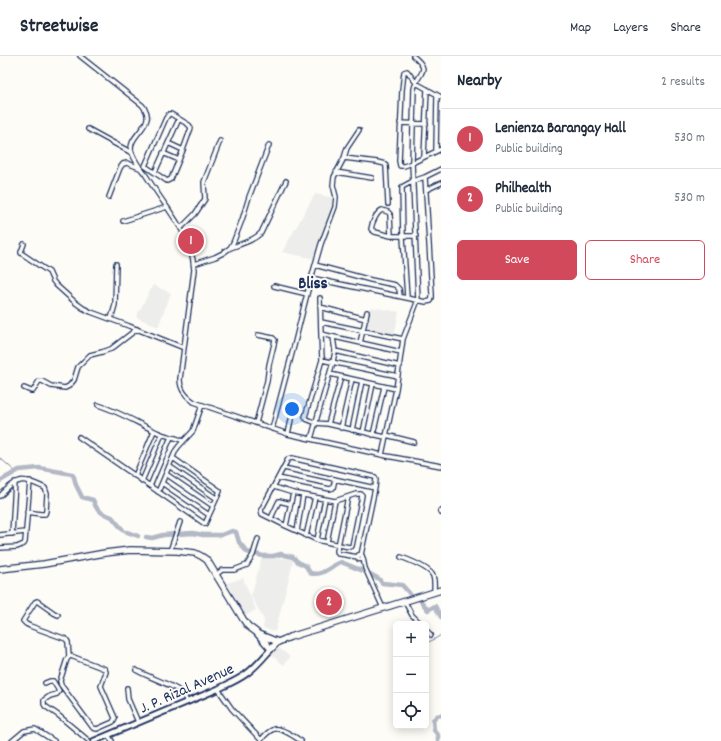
<!DOCTYPE html>
<html lang="en">
<head>
<meta charset="utf-8">
<style>
	:root { --surface:#fff; --page:#f2f2f3; --text:#1f2937; --muted:#747a83; --line:#e0e1e3; --accent:#d1495b }
	body { margin:0; font-family:Dekko,sans-serif; background:var(--page); color:var(--text) }
	.controls { position:absolute; right:12px; bottom:12px; display:grid; overflow:hidden; border-radius:6px; box-shadow:0 2px 10px #0003 }
	.controls button { width:36px; height:36px; display:grid; place-items:center; padding:0; border:0; border-bottom:1px solid var(--line); background:var(--surface); color:var(--text); font:20px sans-serif }
	.you { position:absolute; left:292px; top:353px; width:14px; height:14px; margin:-10px; border:3px solid #fff; border-radius:50%; background:#1a73e8; box-shadow:0 0 0 6px #1a73e833 }
	.badge { display:grid; place-items:center; width:26px; height:26px; border-radius:50%; background:var(--accent); color:#fff; font-size:13px; font-weight:700 }
	.pin { position:absolute; translate:-50% -50%; border:2px solid #fff; box-shadow:0 1px 4px #0006 }
	.list { margin:0; padding:0; list-style:none }
	h2 { display:flex; justify-content:space-between; align-items:center; height:52px; margin:0; padding:0 16px; font-size:17px }
	h2 small { font-size:13px; font-weight:400; color:var(--muted) }
	.list li { display:grid; grid-template-columns:26px 1fr auto; gap:12px; align-items:center; box-sizing:border-box; height:60px; padding:0 16px; border-top:1px solid var(--line) }
	.list b { display:block; font-size:15px; white-space:nowrap }
	.list p { margin:0; font-size:13px; white-space:nowrap; color:var(--muted) }
	.list em { font-size:13px; font-style:normal; color:var(--muted) }
	.actions { display:flex; gap:8px; padding:12px 16px }
	.actions a { flex:1; padding:9px 0; border:1px solid var(--accent); border-radius:6px; text-align:center; font-size:14px; color:var(--accent) }
	.actions .main { background:var(--accent); color:#fff }
	.icon { flex:none; width:22px; height:22px; fill:none; stroke:currentColor; stroke-width:2; stroke-linecap:round; stroke-linejoin:round }
	.map { position:relative; flex:none; width:441px; height:685px; overflow:hidden }
	header { display:flex; align-items:center; gap:24px; box-sizing:border-box; height:56px; padding:0 20px; background:var(--surface); border-bottom:1px solid var(--line) }
	header strong { font-size:19px }
	nav { display:flex; gap:22px; margin-inline-start:auto; font-size:14px }
	main { display:flex }
	aside { flex:1; background:var(--surface) }
	.map>svg:first-child { display:block }
	.built { fill:#edeeec }
	.lines { fill:none; stroke-linecap:round; stroke-linejoin:round }
	.stream { stroke:#76819c; stroke-width:1 }
	.river { stroke:#b3b8c5; stroke-width:4.5 }
	.minor-casing { stroke:#1b2f5e; stroke-width:6 }
	.major-casing { stroke:#1b2f5e; stroke-width:8 }
	.highway-casing { stroke:#1b2f5e; stroke-width:8 }
	.minor { stroke:#fdfcf7; stroke-width:3.5 }
	.major { stroke:#fdfcf7; stroke-width:4.5 }
	.highway { stroke:#fdfcf7; stroke-width:5.5 }
	.labels { text-anchor:middle; stroke-width:3.5; stroke-linejoin:round; paint-order:stroke }
	.street-label { font-size:16px; fill:#1b2f5e; stroke:#fdfcf7 }
	.neighbourhood-label { font-size:17px; font-weight:bold; fill:#1b2f5e; stroke:#fdfcf7 }
</style>
</head>
<body>
<header>
<strong>Streetwise</strong>
<nav><a>Map</a><a>Layers</a><a>Share</a></nav>
</header>
<main>
<div class="map">
<svg width="441" height="685" viewBox="0 0 441 685">
	<rect width="100%" height="100%" fill="#fdfcf7"/>
	<filter id="ink" filterUnits="userSpaceOnUse"><feTurbulence type="fractalNoise" baseFrequency=".025" numOctaves="2"/><feDisplacementMap in="SourceGraphic" scale="8" xChannelSelector="R" yChannelSelector="G"/><feConvolveMatrix kernelMatrix="1 2 1 2 8 2 1 2 1" color-interpolation-filters="sRGB"/></filter>
	<g filter="url(#ink)">
		<path class="built" d="M315,138l19,4 1,3 -20,58 -33,-7z
			M153,229l18,8 -13,34 -22,-10z
			M370,251l29,5 -5,24 -30,-6z
			M262,501l32,2 -19,73 -12,-4 1,-8 -13,-24z
			M243,522l13,32 -11,6 -18,-33z
			M278,591l12,10 -6,8 -13,-10z"/>
		<g class="lines">
			<path class="stream" d="M0,402l16,14
				M426,587l7,-3 8,-5
				M394,601l2,-1"/>
			<path class="river" d="M0,425l19,-11 20,-2 33,6 2,3 2,8 6,12 11,3 3,7 6,6 10,4 5,6 6,7
				M127,476l11,4
				M146,481l6,1 11,-3 30,-2 10,2h18l11,-4 4,1 3,10 8,10 16,4h10l8,-2 12,3 5,5 8,4 4,7c12,4 20,-7 31,-11l22,9
				M370,518l9,5 3,4 20,2 8,9
				M420,544l8,10 7,-4 6,11
				M438,685v-6l-4,-5 -1,-10 4,-4 4,-1"/>
			<g class="minor-casing">
				<path id="minor" d="M80,0l62,49c18,20 -17,30 -10,48 3,8 8,15 13,21 7,11 14,22 22,33 14,21 26,37 27,63l-14,109c0,11 6,17 14,23l94,32 99,22 54,10
					M413,0c20,16 4,16 1,33l-2,74 -8,3h-4l-1,-5 3,-71 2,-18 3,-1 1,1 8,11 25,14
					M169,58h2l18,11 2,3 -8,22 -12,29 -4,2 -22,-15 21,-48z
					M400,67l26,1
					M88,73l44,24
					M359,74l-12,18 -3,10 -10,19 -1,8 3,12 -1,10 -14,37 -6,21 56,15 24,5 4,4 1,7
					M168,87l15,7
					M436,95l1,-56
					M163,97l16,7
					M424,101l3,-68
					M344,102l33,4 8,2 1,2 2,38
					M155,116l24,-53
					M336,116l36,6
					M426,134l15,-7
					M109,141l11,-29 3,-4 4,-1 13,5
					M382,154l6,2 2,2 1,22 -16,-4 -4,-3c1,-6 5,-16 11,-19z
					M123,165l44,-14
					M181,172l14,-14 10,-15 -1,-17 16,-41
					M391,180h25
					M24,188l-3,8v1l28,19 4,9 3,4 20,18 7,5 8,4 38,14 55,22
					M230,192c11,-4 23,-7 31,-15l25,-52
					M194,208l21,-7 8,-4 7,-5 3,-5 9,-23 7,-23 20,-52
					M311,222l115,24 5,-1 1,-3v-4l-7,-117
					M307,238l8,-29
					M407,241l-4,-60 -1,-50 11,-6 12,-4 16,-8
					M320,242l1,36 80,18
					M320,251l46,12
					M111,263l4,-14 1,-41
					M321,266l82,17
					M321,278l1,26 -17,57 1,2 10,4 12,1 57,13
					M360,287l7,-31
					M335,295l65,15
					M322,304l76,16
					M330,318l66,15
					M24,332l7,3h2l6,-10h3l9,5 14,2 4,-2 5,-6 4,-13 12,-12 12,-3 9,-3 26,-20
					M98,349c22,7 41,19 61,28 8,4 17,4 24,8
					M256,367l11,-42 2,-16 6,-25 -2,-2 -15,-3
					M328,368l13,-47
					M341,372l11,-49
					M272,373l23,-87 12,-48 -33,-8
					M352,374l10,-49
					M363,376l10,-48
					M288,378l6,-28
					M373,379l11,-48
					M386,379l28,7
					M79,381l126,87 15,-33 -47,-33
					M311,383l22,-77 2,-11 -2,-14
					M382,399l14,-66 7,-50 15,-39 -6,-137 29,-14
					M169,410l47,32
					M284,412l91,20
					M166,418l47,32
					M135,420l19,-45
					M278,422l52,11 3,-1 2,-9
					M142,425l20,-47
					M162,427l47,32
					M150,430l21,-49
					M274,431l19,6 42,8 21,-7h5l1,1 -1,6 -9,45 -3,1 -32,-7 -31,-14 -24,-12 -1,-4 27,-51 4,-1 83,19 1,2 -1,9 -14,67
					M158,436l18,-42 3,-4 14,-15 9,-26
					M0,440c19,-19 21,-19 45,-8l2,6 -1,17 -1,3h-4l-14,-2
					M348,441l-11,54 1,3h2l18,3
					M279,445l12,3
					M440,455l1,2
					M271,462l8,-17
					M286,470l7,-33
					M297,475l6,-36
					M12,478l3,-52
					M0,479l25,-3
					M306,480l9,-39
					M317,484l8,-41
					M327,486l8,-41
					M0,492l17,-1 7,-3 1,-2 5,-61
					M170,495l10,-29
					M357.5 501a2.5 2.5 0 1 1 5 0a2.5 2.5 0 1 1-5 0Z
					M401,501c8,3 29,11 32,19 2,5 1,11 1,16
					M363,502l2,10 18,40
					M216,519l6,-5h12l13,-5 6,-10 5,-16
					M405,546l7,13 9,9
					M58,559l-4,-2 -17,-12 -2,1 -12,19 3,3 4,2 36,13 2,3 1,15 -2,2 -7,22 1,4 32,43 4,1 16,-7 2,-4 -14,-32 5,-14 -1,-3 -34,-13 -2,1
					M426,574l5,5
					M136,614c11,7 42,16 49,26 0,1 1,5 2,6
					M45,627l5,-2h3l6,10 -2,3 -7,2 -6,4v4l1,2 13,9 31,26
					M127,632l1,11 10,23
					M218,633l14,20 29,31c3,-4 8,-9 13,-11 7,-2 21,8 27,12
					M108,679l4,6
					M12,685l12,-10 11,-2 19,12"/>
			</g>
			<g class="major-casing">
				<path id="major" d="M94,685l124,-52c10,-5 20,-9 28,-15 10,-7 17,-16 25,-25"/>
			</g>
			<g class="highway-casing">
				<path id="highway" d="M0,513l44,-5 61,-11 25,-3 47,1 18,2 6,3 6,4 36,59 5,7 8,6 15,17 7,-7 12,-5 151,-47
					M258,578l20,8"/>
			</g>
			<use href="#minor" class="minor"/>
			<use href="#major" class="major"/>
			<use href="#highway" class="highway"/>
		</g>
	</g>
	<g class="labels">
		<g class="street-label">
			<text transform="translate(186 631) rotate(-24)" y="6">J. P. Rizal Avenue</text>
		</g>
		<g class="neighbourhood-label">
			<text x="313" y="232">Bliss</text>
		</g>
	</g>
</svg>
<div class="controls">
<button>+</button>
<button>−</button>
<button><svg class="icon" aria-label="locate" viewBox="0 0 24 24"><circle cx="12" cy="12" r="6"/><path d="M12 2v4M12 18v4M2 12h4M18 12h4"/></svg></button>
</div>
<div class="you"></div>
<div class="pin badge" style="left:191px;top:185px">1</div>
<div class="pin badge" style="left:329px;top:546px">2</div>
</div>
<aside>
<h2>Nearby<small>2 results</small></h2>
<ul class="list">
<li><span class="badge">1</span><div><b>Lenienza Barangay Hall</b><p>Public building</p></div><em>530 m</em></li>
<li><span class="badge">2</span><div><b>Philhealth</b><p>Public building</p></div><em>530 m</em></li>
</ul>
<div class="actions"><a class="main">Save</a><a>Share</a></div>
</aside>
</main>
</body>
</html>
